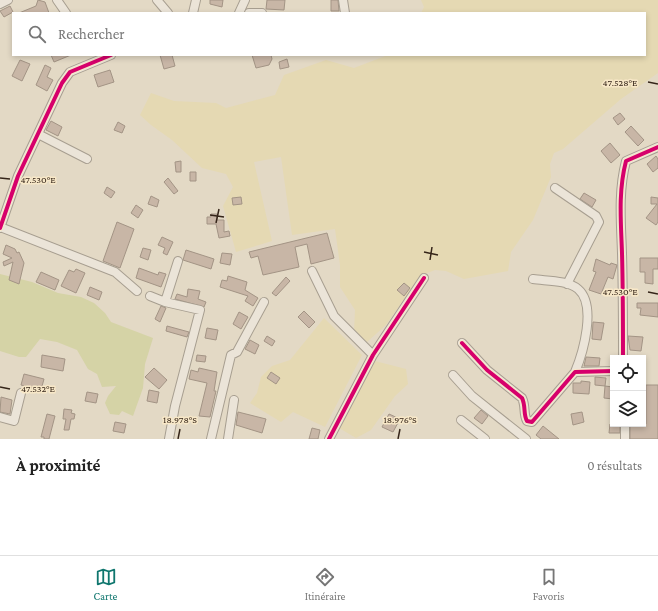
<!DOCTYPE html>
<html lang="fr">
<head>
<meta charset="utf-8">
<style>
	:root { --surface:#fff; --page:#f2f2f2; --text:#222; --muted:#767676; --line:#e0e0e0; --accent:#0f766e }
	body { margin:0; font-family:"Crimson Pro",serif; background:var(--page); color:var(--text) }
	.controls { position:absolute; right:12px; bottom:12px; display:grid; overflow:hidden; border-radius:0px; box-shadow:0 2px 6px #0003 }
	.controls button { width:36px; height:36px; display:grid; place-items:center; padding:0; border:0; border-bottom:1px solid var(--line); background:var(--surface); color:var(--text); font:20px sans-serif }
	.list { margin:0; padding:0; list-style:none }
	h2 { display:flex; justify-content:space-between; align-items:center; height:52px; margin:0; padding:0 16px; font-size:17px }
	h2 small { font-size:13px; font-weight:400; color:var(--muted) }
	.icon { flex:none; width:22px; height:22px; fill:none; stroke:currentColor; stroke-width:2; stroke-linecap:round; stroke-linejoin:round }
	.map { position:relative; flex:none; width:658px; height:439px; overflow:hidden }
	.search { position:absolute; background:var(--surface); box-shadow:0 2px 6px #0003; left:12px; right:12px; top:12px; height:44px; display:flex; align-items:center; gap:10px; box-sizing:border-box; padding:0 14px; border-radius:0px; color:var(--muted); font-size:15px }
	.sheet { height:116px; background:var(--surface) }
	nav { display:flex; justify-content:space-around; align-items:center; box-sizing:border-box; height:56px; border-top:1px solid var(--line); background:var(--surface); font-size:11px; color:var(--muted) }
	nav a { display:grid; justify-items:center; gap:2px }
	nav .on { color:var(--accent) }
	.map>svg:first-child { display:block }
	.farmland { fill:#e5d9b3 }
	.green { fill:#d5d3a6 }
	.building { fill:#c8b6a6; stroke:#a39485 }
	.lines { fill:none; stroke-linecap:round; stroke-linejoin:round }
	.minor-casing { stroke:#a79e90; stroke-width:10 }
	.minor { stroke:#ebe4d8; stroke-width:8 }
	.cycleway-casing { stroke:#f8e8c8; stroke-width:6 }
	.cycleway { stroke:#d6006c; stroke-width:4 }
	.ticks { fill:none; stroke:#352519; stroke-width:1.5 }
	.ticks-label { font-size:10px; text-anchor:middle; fill:#352519; stroke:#f8e8c8; stroke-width:3; stroke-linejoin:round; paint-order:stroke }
</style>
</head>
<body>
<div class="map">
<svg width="658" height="439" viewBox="0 0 658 439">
	<rect width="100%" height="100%" fill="#e3d9c5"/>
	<path class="farmland" d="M421,0h237v73l-37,26 -58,50 -9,4 -4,11 1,13 -18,43 -22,32 -3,19 -44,8 -18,-8 -11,-1 -15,6 -34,49 -19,17 -13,-10 1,-22 -15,-23v-22l-5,-36 -43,6 -11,-78 -27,5 18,79 -36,11 -13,-46 10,-19 -7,-13 -24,-6 -30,-28 -21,-15 -11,-10 11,-22 23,8 42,2 10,5 49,-13 9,-20 42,-15 28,8 34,-13h257v-42h-224l3,-6z
		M324,318l38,37 -37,72 -32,-15 -12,10 -31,-19 7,-10 4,-16 11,-11 18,-6z
		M375,361l31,8 2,15 -13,12 -24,34 -15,8 -17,-10z"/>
	<path class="green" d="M0,274l32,8 26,11 23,4 13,6 11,10 6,9 42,16 -8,26 -2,24 -10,28 -11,-5 -3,4 -9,-1 -5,-11 3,-7 8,-10 -14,1 -5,-13 -9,-5 -11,-19 -20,-8 -17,-3 -14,18h-7l-19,-6z"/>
	<path class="building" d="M38,0l7,2 4,11h-30l17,-7z
		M210,0h13l-1,7 -12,-3z
		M267,0h18l-1,10 -18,-1z
		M331,0h7l1,11h-8z
		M10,6l3,6 -9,5 -4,-6z
		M51,55h20l-17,7z
		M160,55h12l3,11 -11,3z
		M252,55h19l1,4 -3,6 -13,3z
		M287,59l2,8 -9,2 -1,-7z
		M20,60l10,4 -8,17 -10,-5z
		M45,65l6,3 -4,9 6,3 -6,11 -11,-6z
		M110,70l4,12 -16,5 -4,-12z
		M620,113l5,6 -7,6 -5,-7z
		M51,121l11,6 -4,9 -12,-6z
		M118,122l7,4 -3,7 -8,-3z
		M631,126l13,14 -6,6 -13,-14z
		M610,143l10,12 -9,8 -10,-12z
		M656,156l2,3v9l-5,4 -6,-8z
		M181,161v11h-5l-1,-10z
		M190,172h6v9h-6z
		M168,178l10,13 -4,3 -10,-12z
		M107,187l8,5 -4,6 -7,-5z
		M584,193l12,7 -4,7 -12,-8z
		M151,196l8,4 -2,7 -9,-3z
		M241,197l1,7 -9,1 -1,-7z
		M651,197l7,1v24l-2,3 -10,-7 11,-14h-6z
		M136,205l7,5 -5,8 -7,-5z
		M211,214h6v6h7v12l5,-1 1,5 -11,2 -3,-14h-9v-7h4z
		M117,222l17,7 -14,39 -17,-7z
		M327,233l7,25 -23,6 -4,-20 -12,3 4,20 -36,8 -5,-19 -7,2 -2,-6z
		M162,237l11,5 -6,13 -4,-2 2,-5 -7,-3z
		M6,245l9,4 2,4 2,-1 5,11 -5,21 -10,-4 4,-18 -9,4 -1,-4 9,-4 -9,-4z
		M143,248l8,2 -3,10 -8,-3z
		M186,250l28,9 -3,10 -28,-9z
		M222,253l10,1 -2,11 -10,-2z
		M640,258h18v11h-5v15l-8,-1v-11h-5z
		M596,259l14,6 1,-2 6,2 -4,14 -5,-2 -7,17 -12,-4 7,-18 -3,-1z
		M139,268l19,7 1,-3 7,2 -5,13 -25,-9z
		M76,269l9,4 -9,20 -15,-7 8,-16 5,2z
		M41,272l18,8 -4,10 -19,-8z
		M228,276l19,6 -2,8 13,8 -5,8 -8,-5 3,-5 -28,-9 2,-7 5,1z
		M286,277l4,4 -14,15 -4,-3z
		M404,283l6,5 -6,8 -7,-6z
		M90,287l12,5 -3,8 -12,-5z
		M188,289l12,2 -2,8 8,3 -2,5 -29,-8 2,-5 10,3z
		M637,303h21v14l-18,-2 1,-7h-4z
		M161,306l5,2 -6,14 -5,-3z
		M304,311l11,11 -6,6 -11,-11z
		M239,312l9,5 -7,12 -8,-5z
		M593,322l11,1 -3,17 -9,-1z
		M167,326l22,6 -2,5 -21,-6z
		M207,328l11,2 -2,10 -11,-2z
		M267,336l8,5 -3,5 -8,-5z
		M628,336l15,1 -2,14 -11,-1z
		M250,340l9,5 -4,9 -10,-5z
		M42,355l23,4 -2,12 -22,-4z
		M197,355l9,1 -1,6 -9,-1z
		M586,357l14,1 -1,8h-15z
		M154,368l13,12 -8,9 -14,-12z
		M199,368l18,4 -3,19h2l-6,26 -11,-1 8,-33 -18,-4 2,-9 7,2z
		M271,372l9,6 -4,6 -9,-6z
		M24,374l20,5 -3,11 -20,-5z
		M595,377l11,1 -1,8 -10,-1z
		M581,381l9,1 -1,12 -16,-1v-10h8z
		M646,385h12v54h-28v-13l16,-2z
		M605,386l8,1v12l-9,-1z
		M149,390l10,2 -2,11 -10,-2z
		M87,392l11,2 -2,9 -11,-2z
		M1,397l11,3 -2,14 -10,-2z
		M64,409l8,1 -1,3 4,1 -1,5h-3l-2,11h-5l2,-11h-3z
		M481,410l7,6 -6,8 -8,-6z
		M238,412l28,7 -4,14 -26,-8z
		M582,412l2,10 -11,3 -2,-11z
		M47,414l8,2 -6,23h-5v-2h-3z
		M389,414l11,5 -7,13 -11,-5z
		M115,422l11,2 -2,9 -11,-2z
		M610,424h10v9h-11z
		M543,426l16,13h-18l-5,-4z
		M312,428l8,2 -2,9h-9z"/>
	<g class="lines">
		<g class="minor-casing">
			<path id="minor" d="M57,0l9,13
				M157,0l11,13
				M343,0l2,13
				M0,4l8,-4
				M193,13l3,-13
				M239,13l6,-13
				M249,13h13
				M38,134l49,25
				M555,188l41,28 3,6 -32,62
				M0,227l115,45 22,19
				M0,228l18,-52 44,-93 8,-11 41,-17
				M312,271l22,45 39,39
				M533,279c13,2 34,1 45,10 19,16 5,64 -3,83
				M150,296l15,6 35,8 -25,96 -6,33
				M165,302l13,-41
				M462,343l25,27 35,28c4,8 1,16 5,23l5,1 43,-50 38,-1
				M623,358c0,-35 0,-70 -1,-105 -1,-31 -4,-61 4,-92l32,-14
				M453,375l19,21 54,43
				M0,417l14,4 7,-28
				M461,420l24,19
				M625,424v15
				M211,439l20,-84 6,-3 27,-50
				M228,439l6,-39
				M329,439l44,-84 51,-77"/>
		</g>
		<use href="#minor" class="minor"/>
		<g class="cycleway-casing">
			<path id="cycleway" d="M0,228l18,-52 44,-93 8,-11 41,-17
				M462,343l25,27 35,28c4,8 1,16 5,23l5,1 43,-50 38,-1
				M623,358c0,-35 0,-70 -1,-105 -1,-31 -4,-61 4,-92l32,-14
				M329,439l44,-84 51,-77"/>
		</g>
		<use href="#cycleway" class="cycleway"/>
	</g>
	<path class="ticks" d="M648,82l10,2M0,178l10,1M210,215l14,2M216,223l3,-14M424,252l14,3M430,260l2,-13M648,292l10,2M0,387l10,2M178,439l2,-10M398,439l2,-10"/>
	<g class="ticks-label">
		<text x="620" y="86">47.528°E</text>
		<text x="38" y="183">47.530°E</text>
		<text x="620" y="295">47.530°E</text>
		<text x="38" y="392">47.532°E</text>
		<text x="180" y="423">18.978°S</text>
		<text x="400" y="423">18.976°S</text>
	</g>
</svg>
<div class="controls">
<button><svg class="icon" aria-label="locate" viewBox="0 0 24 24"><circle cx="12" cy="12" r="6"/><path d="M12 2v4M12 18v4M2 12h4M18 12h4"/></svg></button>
<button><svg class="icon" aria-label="layers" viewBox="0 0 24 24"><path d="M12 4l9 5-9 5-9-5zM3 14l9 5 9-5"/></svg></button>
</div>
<div class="search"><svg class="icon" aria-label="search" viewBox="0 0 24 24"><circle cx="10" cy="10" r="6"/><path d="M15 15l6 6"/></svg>Rechercher</div>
</div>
<section class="sheet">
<h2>À proximité<small>0 résultats</small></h2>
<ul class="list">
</ul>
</section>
<nav>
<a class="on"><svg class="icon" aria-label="map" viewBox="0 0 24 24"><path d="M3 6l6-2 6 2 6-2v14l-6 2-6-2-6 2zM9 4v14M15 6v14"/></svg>Carte</a>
<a><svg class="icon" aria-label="directions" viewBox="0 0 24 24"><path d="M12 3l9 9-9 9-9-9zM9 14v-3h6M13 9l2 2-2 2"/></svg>Itinéraire</a>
<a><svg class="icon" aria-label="saved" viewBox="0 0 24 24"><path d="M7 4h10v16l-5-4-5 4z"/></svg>Favoris</a>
</nav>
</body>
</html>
